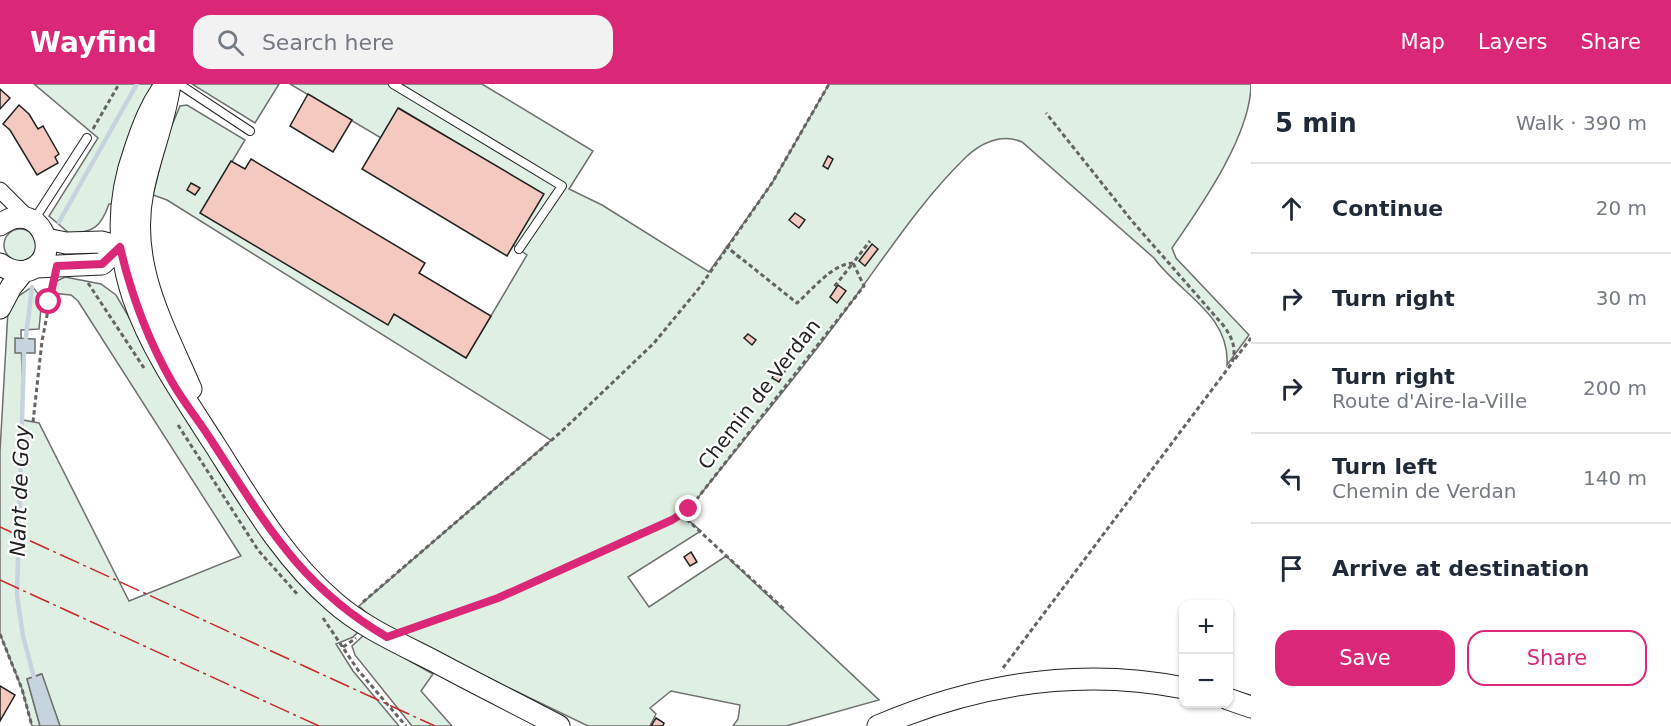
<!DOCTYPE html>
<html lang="en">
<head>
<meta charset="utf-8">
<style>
	:root { --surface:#fff; --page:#f2f2f3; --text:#1f2937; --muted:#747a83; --line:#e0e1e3; --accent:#db2777 }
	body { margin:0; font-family:"DejaVu Sans",sans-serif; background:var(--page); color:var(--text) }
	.controls { position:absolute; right:18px; bottom:18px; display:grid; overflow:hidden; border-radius:12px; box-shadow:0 2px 4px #0004 }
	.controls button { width:54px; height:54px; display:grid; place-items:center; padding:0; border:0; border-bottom:2px solid var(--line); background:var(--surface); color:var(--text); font:30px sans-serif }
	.stop { position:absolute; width:18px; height:18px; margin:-14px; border:4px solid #db2777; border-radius:50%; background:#fff }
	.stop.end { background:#db2777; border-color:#fff; box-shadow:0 2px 6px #0008 }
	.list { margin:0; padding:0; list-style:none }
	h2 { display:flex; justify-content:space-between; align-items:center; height:78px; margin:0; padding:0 24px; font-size:26px }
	h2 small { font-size:20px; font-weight:400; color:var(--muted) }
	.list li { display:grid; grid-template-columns:39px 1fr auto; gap:18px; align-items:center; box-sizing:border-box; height:90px; padding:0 24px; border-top:2px solid var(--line) }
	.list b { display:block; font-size:22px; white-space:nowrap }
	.list p { margin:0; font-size:20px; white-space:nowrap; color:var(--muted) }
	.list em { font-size:20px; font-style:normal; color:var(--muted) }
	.actions { display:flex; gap:12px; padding:18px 24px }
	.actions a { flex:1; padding:14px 0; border:2px solid var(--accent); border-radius:18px; text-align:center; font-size:21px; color:var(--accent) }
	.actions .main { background:var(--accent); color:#fff }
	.icon { flex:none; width:33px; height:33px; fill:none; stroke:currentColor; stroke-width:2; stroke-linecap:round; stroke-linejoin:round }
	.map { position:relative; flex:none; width:1251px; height:642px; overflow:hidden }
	header { display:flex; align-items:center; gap:36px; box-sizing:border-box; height:84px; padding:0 30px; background:var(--accent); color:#fff }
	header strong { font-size:28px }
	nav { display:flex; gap:33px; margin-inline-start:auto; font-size:21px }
	.search { width:420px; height:54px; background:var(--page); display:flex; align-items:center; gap:15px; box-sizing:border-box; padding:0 21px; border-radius:18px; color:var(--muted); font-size:22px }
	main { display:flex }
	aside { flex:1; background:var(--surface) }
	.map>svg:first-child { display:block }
	.green { fill:#e0efe3; stroke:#6f6f6f; stroke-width:1.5 }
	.water { fill:#c7d3dd; stroke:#6f6f6f; stroke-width:1.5 }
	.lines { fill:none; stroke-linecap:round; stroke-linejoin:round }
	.stream { stroke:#c7d3dd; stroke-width:4.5 }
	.building { fill:#f3c9c0; stroke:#222; stroke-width:1.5 }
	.lane-casing { stroke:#222; stroke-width:10 }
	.street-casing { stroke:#222; stroke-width:17 }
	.secondary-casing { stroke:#222; stroke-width:23 }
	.path { stroke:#646464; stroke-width:3; stroke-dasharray:4.5 3; stroke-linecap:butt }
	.lane { stroke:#fff; stroke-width:8 }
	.street { stroke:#fff; stroke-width:15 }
	.secondary { stroke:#fff; stroke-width:21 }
	.power { stroke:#c62828; stroke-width:1.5; stroke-dasharray:21 4.5 3 4.5; stroke-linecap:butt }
	.route { stroke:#db2777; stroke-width:8 }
	.labels { text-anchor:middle; stroke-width:4.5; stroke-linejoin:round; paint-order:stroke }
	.street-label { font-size:20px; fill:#222; stroke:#fff }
	.water-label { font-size:21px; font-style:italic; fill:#222; stroke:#fff }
</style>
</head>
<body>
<header>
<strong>Wayfind</strong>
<div class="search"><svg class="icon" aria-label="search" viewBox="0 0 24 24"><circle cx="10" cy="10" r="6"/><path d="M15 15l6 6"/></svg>Search here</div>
<nav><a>Map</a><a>Layers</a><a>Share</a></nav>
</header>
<main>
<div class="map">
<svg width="1251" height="642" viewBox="0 0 1251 642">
	<rect width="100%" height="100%" fill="#fff"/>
	<path class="green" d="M34,0h122l-31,69 -13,51h-3c-8,23 -16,29 -40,29l-20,-17 49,-78z
		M192,0h87l-24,39z
		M290,0h192l111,67 -24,38 33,16 107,67 63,-89 57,-99h422c0,51 -50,122 -79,164l4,10 73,77 -22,30c3,-51 -47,-71 -73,-107l-132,-116c-20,-9 -42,1 -57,16 -39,38 -71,85 -102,128 -54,77 -116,149 -174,223l-8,5 20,17 -73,46 21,30 77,-51 153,144 -93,26h-53l5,-7 2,-14 -69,-14 -21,17 6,6 -6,12h-62l-190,-92 -27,-17 -12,-11 192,-166 -384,-240 -14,-5 14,-58 13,-31 7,-1 58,35 -44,73 187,111 6,-10 72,44 61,-103 -14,-10 30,-51 -144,-86 -18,30z
		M4 161a16 16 0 1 1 32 0a16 16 0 1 1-32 0Z
		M65,193l36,7 15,11 104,178 40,59 99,99 -6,6 -17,7 17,27 46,55h-339l-19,-52 -14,5 13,47h-8l-10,-37 -22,-55v-183l8,-141 5,-10 19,-13c13,9 8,28 7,42l-18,1 2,90 16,3 90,178 112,-45 -163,-255 -7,-6 -20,-2 2,-10z
		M364,551l69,39 -12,17 31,35h-40l-57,-71 -3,-9z"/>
	<path class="water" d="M15,254l20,1v14h-20z
		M42,590l18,52h-20l-13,-47z"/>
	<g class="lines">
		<path class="stream" d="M59,138l78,-138
			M32,203l-8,66 -7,242 6,41 12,45"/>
	</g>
	<path class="building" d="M0,5l10,9 -10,11z
		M308,10l44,26 -19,32 -43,-26z
		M19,21l10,9 9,15 5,-3 16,28 -4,3 3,6 -21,12 -27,-45 -7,-6z
		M398,24l146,86 -37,62 -145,-87z
		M828,72l5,3 -5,10 -5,-3z
		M251,75l174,104 -6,10 72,43 -25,42 -72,-44 -6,11 -188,-112 31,-52 14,8z
		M191,99l9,5 -5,7 -8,-5z
		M795,129l10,7 -6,8 -10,-8z
		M872,160l6,5 -13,17 -6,-5z
		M838,201l8,6 -9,12 -7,-6z
		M748,250l8,6 -4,5 -8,-7z
		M783,274l7,4 -11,20 -7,-4z
		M691,468l6,10 -7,4 -6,-9z
		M0,602l15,9 -15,26z
		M656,634l8,5 -1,3h-12z"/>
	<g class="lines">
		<g class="lane-casing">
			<path id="lane" d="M179,0l71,47
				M393,0l169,102 -43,63
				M34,136l53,-82"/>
		</g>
		<g class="street-casing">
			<path id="street" d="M0,106l29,29"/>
		</g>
		<g class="secondary-casing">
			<path id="secondary" d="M166,0c-15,20 -23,41 -31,65 -42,116 17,199 78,293 36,56 68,114 120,159 29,26 66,42 101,60 41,22 83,43 125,65
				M170,0c-5,37 -20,71 -27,107 -15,73 20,133 48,198
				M0,141c39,-30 67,35 26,46 -10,2 -18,-1 -26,-7
				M46,155l20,4 36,-1 18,5 11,-2
				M36,183l66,-3 18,-17
				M0,224l11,-21 12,-15
				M1228,615l23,8
				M878,642c98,-42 200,-59 306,-38"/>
		</g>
		<path class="path" d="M93,45l26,-45
			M740,174l-13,-11 70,56c15,-13 35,-39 56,-40l17,-22
			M88,199l56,85
			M1235,275l16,-21
			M33,338l9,-81 11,-56
			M178,341l80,125 40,45
			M681,430l103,95
			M363,518l198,-170 93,-89 46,-56 72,-104 57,-99
			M323,534l35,52 48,56
			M411,545l87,-31 141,-66 33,-12 17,-11 175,-223 -11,-23 -19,24
			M0,550l22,55 10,37
			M343,563l13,-9
			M1003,584l229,-305c5,-15 0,-26 -9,-38l-91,-104 -86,-108"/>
		<use href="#lane" class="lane"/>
		<use href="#street" class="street"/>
		<use href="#secondary" class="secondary"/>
		<path class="power" d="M0,443l435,199
			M0,496l319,146"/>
	</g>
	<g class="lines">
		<path class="route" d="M49,218l8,-36 45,-2 18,-17c11,47 28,93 52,135 12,21 28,40 41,61 53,81 87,143 174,194l111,-39 174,-78 17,-11"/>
	</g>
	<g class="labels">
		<g class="street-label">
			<text transform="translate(759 310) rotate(-52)" y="7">Chemin de Verdan</text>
		</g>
		<g class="water-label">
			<text transform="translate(20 407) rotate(-88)" y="7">Nant de Goy</text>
		</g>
	</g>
</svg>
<div class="controls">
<button>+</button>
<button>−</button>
</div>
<div class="stop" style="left:49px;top:218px"></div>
<div class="stop end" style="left:689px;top:425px"></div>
</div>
<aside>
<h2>5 min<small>Walk · 390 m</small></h2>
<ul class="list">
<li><svg class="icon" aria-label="ahead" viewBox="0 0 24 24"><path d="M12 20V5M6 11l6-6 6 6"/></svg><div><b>Continue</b></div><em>20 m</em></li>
<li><svg class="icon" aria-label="right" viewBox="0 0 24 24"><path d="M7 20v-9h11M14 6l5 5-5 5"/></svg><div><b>Turn right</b></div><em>30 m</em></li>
<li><svg class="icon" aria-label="right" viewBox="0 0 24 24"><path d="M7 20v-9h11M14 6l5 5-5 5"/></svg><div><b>Turn right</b><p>Route d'Aire-la-Ville</p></div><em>200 m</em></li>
<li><svg class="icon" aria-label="left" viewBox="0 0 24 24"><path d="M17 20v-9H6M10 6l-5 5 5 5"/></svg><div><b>Turn left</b><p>Chemin de Verdan</p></div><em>140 m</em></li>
<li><svg class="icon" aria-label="arrive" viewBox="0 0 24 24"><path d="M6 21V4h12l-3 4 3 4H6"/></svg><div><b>Arrive at destination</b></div></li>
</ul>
<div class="actions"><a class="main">Save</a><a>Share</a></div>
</aside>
</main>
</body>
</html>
